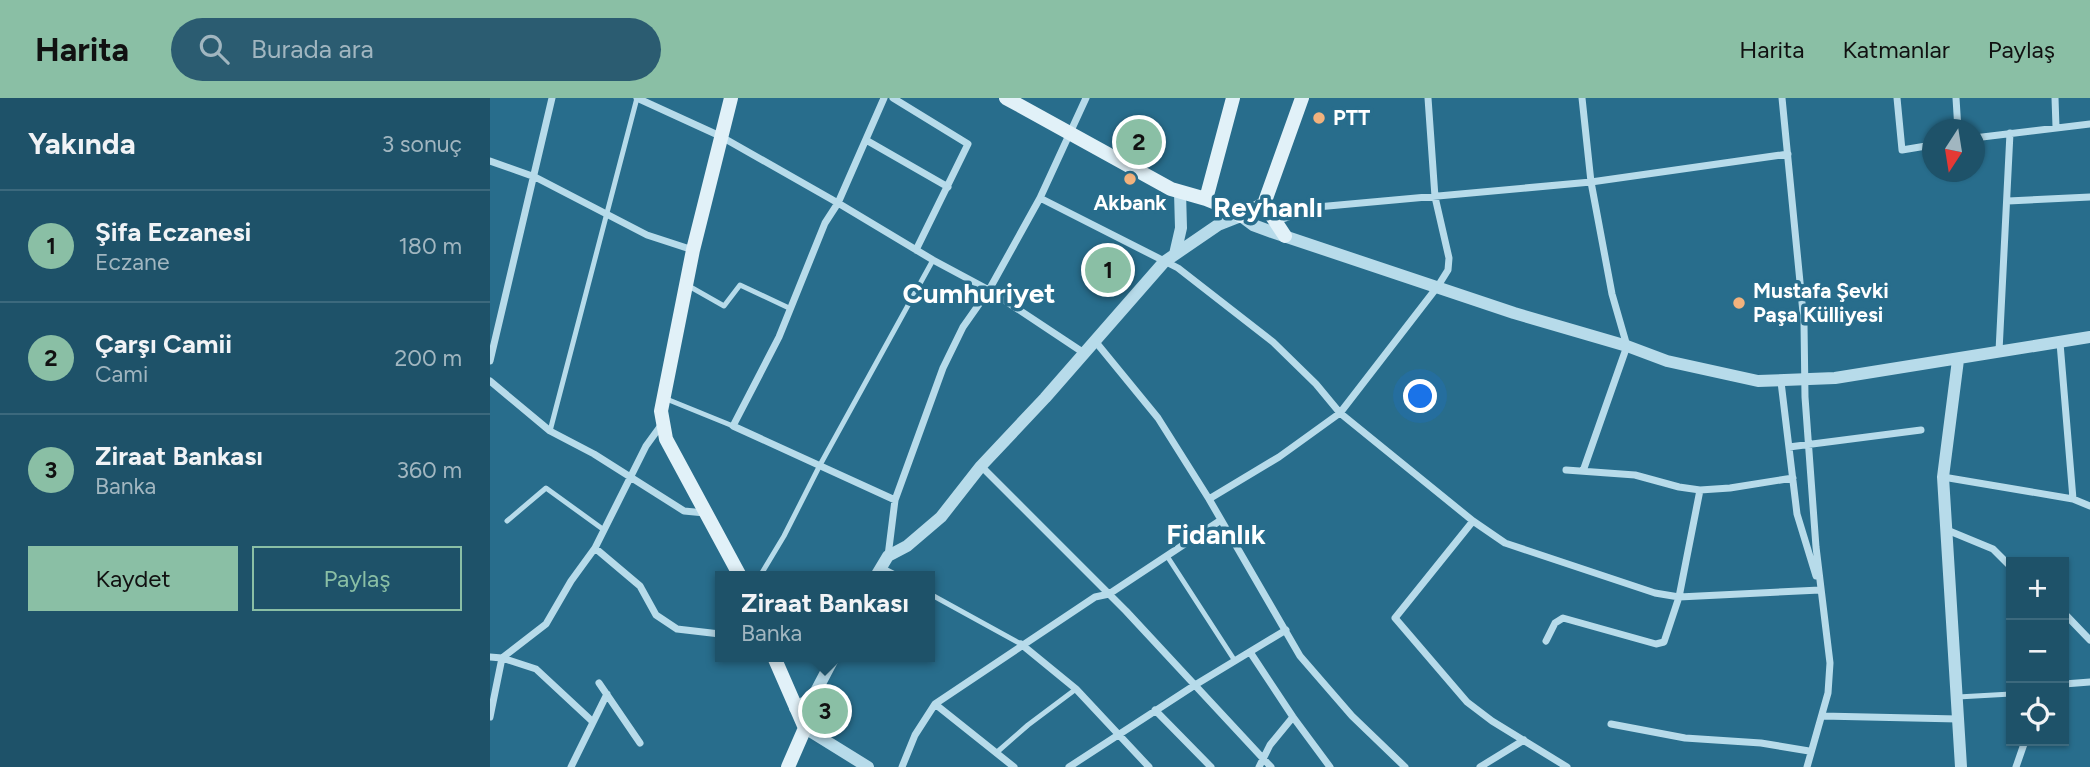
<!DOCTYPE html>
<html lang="tr">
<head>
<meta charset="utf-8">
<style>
	:root { --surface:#1e5269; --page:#2b5c71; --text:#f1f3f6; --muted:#a1b6c0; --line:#3c697d; --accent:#8abfa5 }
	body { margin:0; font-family:Figtree,sans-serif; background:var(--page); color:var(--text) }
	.controls { position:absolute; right:21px; bottom:21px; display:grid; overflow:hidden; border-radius:0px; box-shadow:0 2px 5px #0004 }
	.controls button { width:63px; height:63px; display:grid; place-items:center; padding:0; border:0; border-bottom:2px solid var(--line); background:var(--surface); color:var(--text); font:35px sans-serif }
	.compass { position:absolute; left:1432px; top:21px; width:63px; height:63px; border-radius:50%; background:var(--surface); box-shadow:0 2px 5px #0004; rotate:192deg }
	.you { position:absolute; left:931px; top:299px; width:24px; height:24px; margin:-18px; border:5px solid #fff; border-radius:50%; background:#1a73e8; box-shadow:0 0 0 10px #1a73e833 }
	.badge { display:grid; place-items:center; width:46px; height:46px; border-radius:50%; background:var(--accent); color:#111; font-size:23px; font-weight:700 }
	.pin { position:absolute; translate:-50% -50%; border:4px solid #fff; box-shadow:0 2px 7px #0006 }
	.popup { position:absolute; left:225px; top:473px; width:220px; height:91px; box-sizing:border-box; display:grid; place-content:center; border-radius:0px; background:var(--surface); filter:drop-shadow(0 2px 5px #0005); font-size:23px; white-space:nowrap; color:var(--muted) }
	.popup b { font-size:26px; color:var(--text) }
	.popup::after { content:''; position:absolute; left:50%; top:100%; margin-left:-14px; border:14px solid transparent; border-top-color:var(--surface) }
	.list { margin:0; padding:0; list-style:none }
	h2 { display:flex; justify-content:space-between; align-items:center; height:91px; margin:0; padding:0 28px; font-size:30px }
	h2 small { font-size:23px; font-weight:400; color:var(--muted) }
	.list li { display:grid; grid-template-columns:46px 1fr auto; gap:21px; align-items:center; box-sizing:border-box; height:112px; padding:0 28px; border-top:2px solid var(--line) }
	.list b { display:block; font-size:26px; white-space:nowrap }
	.list p { margin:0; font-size:23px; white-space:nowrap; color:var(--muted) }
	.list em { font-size:23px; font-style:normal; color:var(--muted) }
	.actions { display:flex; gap:14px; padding:21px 28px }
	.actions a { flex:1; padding:16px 0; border:2px solid var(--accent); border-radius:0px; text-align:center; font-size:24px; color:var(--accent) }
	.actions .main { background:var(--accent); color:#111 }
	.icon { flex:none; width:38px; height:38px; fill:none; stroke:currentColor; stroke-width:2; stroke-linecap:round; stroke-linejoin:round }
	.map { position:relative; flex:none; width:1600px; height:669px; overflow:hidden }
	header { display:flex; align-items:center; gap:42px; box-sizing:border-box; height:98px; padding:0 35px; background:var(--accent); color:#111 }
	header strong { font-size:33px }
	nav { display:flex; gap:38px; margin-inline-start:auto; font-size:24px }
	.search { width:490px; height:63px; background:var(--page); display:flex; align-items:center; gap:18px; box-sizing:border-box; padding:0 24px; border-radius:38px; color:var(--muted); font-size:26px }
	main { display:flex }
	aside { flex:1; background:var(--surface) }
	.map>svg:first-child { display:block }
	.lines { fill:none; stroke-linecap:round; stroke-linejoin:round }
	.service { stroke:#b7dbea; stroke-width:5 }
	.minor { stroke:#b7dbea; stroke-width:7 }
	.tertiary { stroke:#b7dbea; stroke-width:12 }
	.secondary { stroke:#e1f1f8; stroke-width:14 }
	.poi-dot { fill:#f2b27d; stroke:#286d8c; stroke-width:2.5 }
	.labels { text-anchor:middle; stroke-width:7; stroke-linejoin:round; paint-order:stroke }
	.poi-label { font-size:21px; font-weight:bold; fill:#fff; stroke:#286d8c; text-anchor:start }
	.district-label { font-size:28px; font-weight:bold; fill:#fff; stroke:#286d8c }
</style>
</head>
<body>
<header>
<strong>Harita</strong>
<div class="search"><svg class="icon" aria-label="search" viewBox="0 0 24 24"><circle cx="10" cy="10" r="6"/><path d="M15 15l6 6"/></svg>Burada ara</div>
<nav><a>Harita</a><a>Katmanlar</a><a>Paylaş</a></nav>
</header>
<main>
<aside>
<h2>Yakında<small>3 sonuç</small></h2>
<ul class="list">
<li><span class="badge">1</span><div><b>Şifa Eczanesi</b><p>Eczane</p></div><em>180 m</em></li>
<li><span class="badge">2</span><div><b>Çarşı Camii</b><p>Cami</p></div><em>200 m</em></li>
<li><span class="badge">3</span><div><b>Ziraat Bankası</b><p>Banka</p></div><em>360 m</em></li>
</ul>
<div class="actions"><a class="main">Kaydet</a><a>Paylaş</a></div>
</aside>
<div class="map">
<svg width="1600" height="669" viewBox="0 0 1600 669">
	<rect width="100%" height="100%" fill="#286d8c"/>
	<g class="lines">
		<path class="service" d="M197,187l37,21 16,-21 49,23
			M174,300l69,28
			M60,333l87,-333
			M17,423l39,-33 58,42
			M677,458l68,105
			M393,470l16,8
			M270,478l24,-40 36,-71 113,-205
			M440,496l91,50
			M1468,599l53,-3
			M506,655l32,-28 48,-36"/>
		<path class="minor" d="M147,0l83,38 118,67 95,57 56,30 95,63
			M394,0l-46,105 -13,20 -46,114 -46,89 162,74
			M403,0l75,46 -52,106
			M1092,0l9,84 21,112 15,52 -44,125
			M1292,0l22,225 1,74 11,150 14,116 -2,30 -21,74
			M1407,0l5,52 30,-5
			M1466,0l2,32
			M1565,0l1,29
			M1484,40l116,-14
			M376,42l82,47
			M0,63l45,16 112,58 46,15
			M550,100l138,70 95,74 43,42 24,29 133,108 32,22 150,50 24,4 141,-7
			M1518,103l82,-4
			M787,123l40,-14 274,-25 197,-28
			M605,243l63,77 51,81 91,157 52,60 53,51
			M1570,245l13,156
			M1509,253l11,-218
			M0,263l62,-263
			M0,283l60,50 44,23 90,57 21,2
			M1291,284l16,132 19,62
			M1299,349l132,-17
			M491,368l145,145 145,156
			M1076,372l69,5 44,12 21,3 30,-2 63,-10
			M1453,379l130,22 17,7
			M719,401l70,-42 61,-44 98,-127 10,-16 1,-12 -14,-61 -7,-99
			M983,423l-78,97 72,84 25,19 75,46
			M1457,432l46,19 18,18
			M105,450l45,38 16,29 21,14 43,5
			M398,458l7,-56 48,-132 20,-41 26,-37 51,-92 46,-100
			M1574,515l26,27
			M1056,543l9,-18 8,-5 93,26 8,-2 15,-45 21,-107
			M531,546l55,45 73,78
			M760,554l43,65 37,50
			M0,559l12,1 34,11 57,53
			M109,585l41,60
			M1574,586l26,-2
			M445,606l79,63
			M665,612l56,57
			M1332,618l136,3
			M0,619l12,-59 44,-34 25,-43 24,-33 51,-102 16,-22
			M1121,626l74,14 76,5 48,8
			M81,669l36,-73
			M412,669l13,-32 20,-31 160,-107 14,-3 112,-74
			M579,669l126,-82 91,-55
			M769,669l11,-22 23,-28
			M990,669l44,-27
			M1526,669l9,-26"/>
		<path class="tertiary" d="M685,156l6,-26 -1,-36
			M1468,262l-15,117 18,290
			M386,478l12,-20 19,-10 34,-29 40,-51 64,-68 119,-136 54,-37 23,-9 12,9 19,7 242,81 113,33 40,15 91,20 77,-3 255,-41
			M305,610l18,-11 21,-40
			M315,630l63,39"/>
		<path class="secondary" d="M241,0l-38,152 -32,161 5,28 74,137
			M516,0l165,91 35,10 25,10 10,7 23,-12 38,-106
			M716,101l27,-101
			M774,106l21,32
			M284,559l31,71 -17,39"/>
	</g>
	<g class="poi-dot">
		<circle cx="829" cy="20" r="7"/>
		<circle cx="640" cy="81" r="7"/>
		<circle cx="1249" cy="205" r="7"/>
	</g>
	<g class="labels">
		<g class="poi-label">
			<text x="843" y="27">PTT</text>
			<text x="640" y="112" text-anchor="middle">Akbank</text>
			<text x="1263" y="200">Mustafa Şevki<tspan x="1263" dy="24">Paşa Külliyesi</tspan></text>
		</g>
		<g class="district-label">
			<text x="778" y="119">Reyhanlı</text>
			<text x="489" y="205">Cumhuriyet</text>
			<text x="726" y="446">Fidanlık</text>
		</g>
	</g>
</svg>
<div class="controls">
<button>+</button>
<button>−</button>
<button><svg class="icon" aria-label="locate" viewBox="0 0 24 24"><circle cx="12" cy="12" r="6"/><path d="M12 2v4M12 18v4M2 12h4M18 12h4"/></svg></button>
</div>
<svg class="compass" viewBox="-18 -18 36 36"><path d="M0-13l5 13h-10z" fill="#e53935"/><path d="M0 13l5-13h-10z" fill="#a1b6c0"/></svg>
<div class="you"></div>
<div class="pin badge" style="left:618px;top:172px">1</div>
<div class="pin badge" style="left:649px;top:44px">2</div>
<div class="pin badge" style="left:335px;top:613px">3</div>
<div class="popup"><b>Ziraat Bankası</b>Banka</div>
</div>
</main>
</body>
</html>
